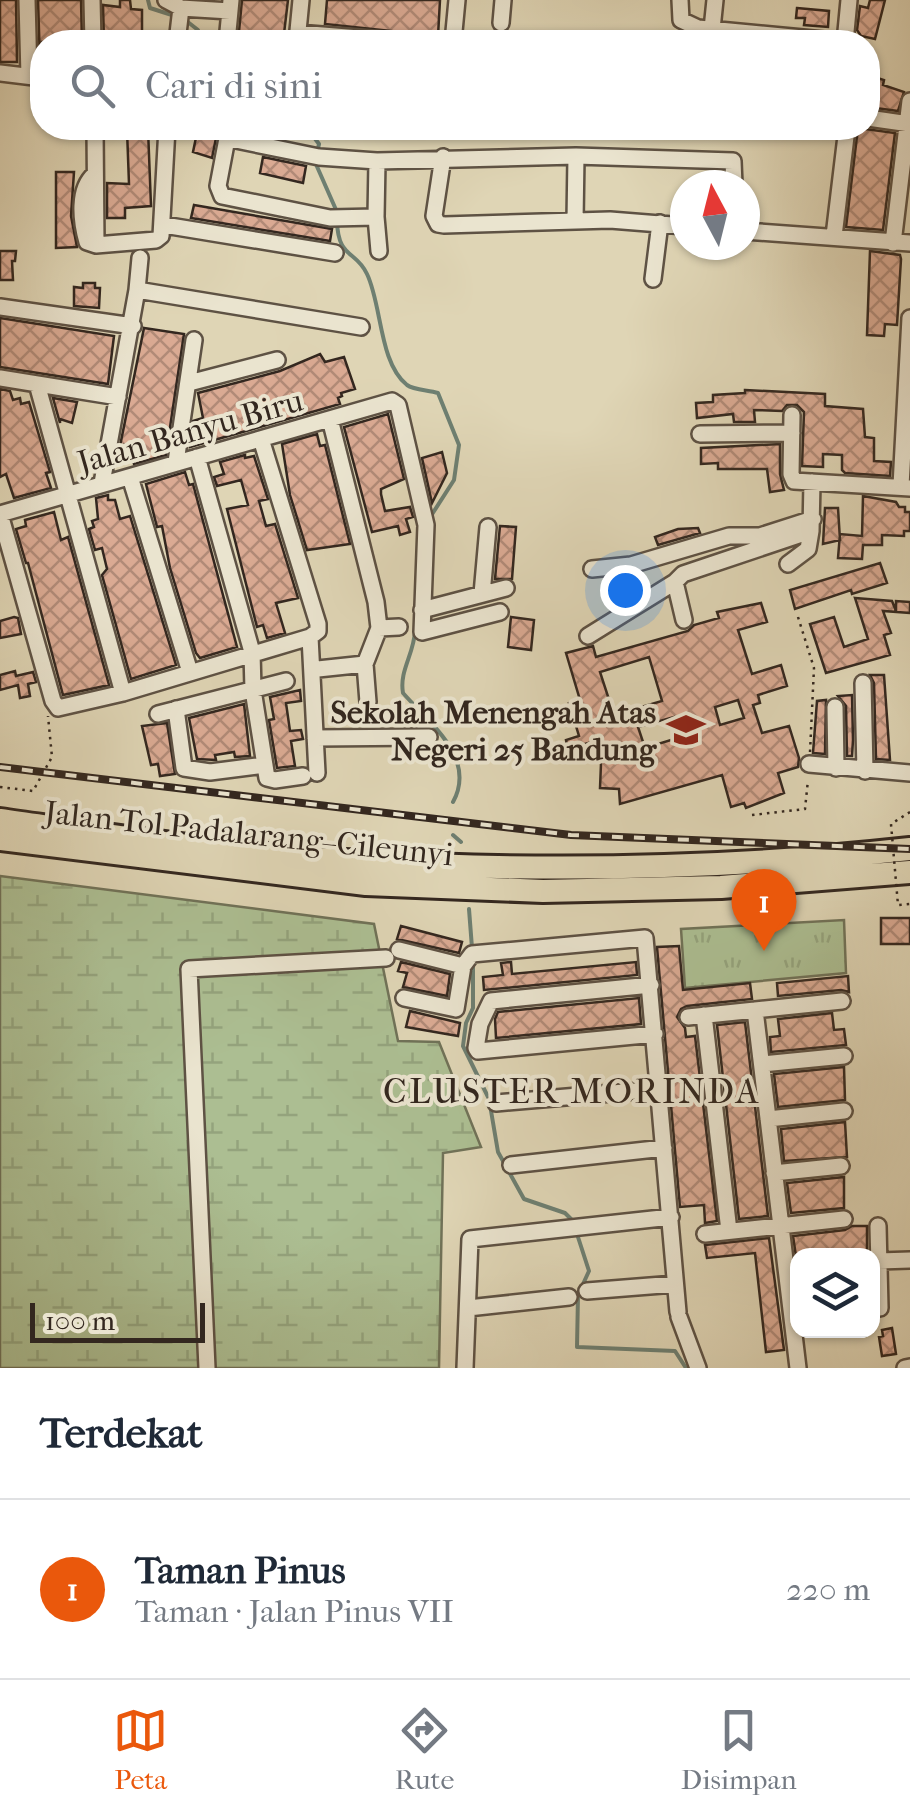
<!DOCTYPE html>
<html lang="id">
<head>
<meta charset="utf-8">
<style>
	:root { --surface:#fff; --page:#f2f2f3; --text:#1f2937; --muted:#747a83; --line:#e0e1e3; --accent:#ea580c }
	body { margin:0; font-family:"IM FELL French Canon",serif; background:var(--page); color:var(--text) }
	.controls { position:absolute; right:30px; bottom:30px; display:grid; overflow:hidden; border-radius:20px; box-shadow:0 2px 8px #0004 }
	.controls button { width:90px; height:90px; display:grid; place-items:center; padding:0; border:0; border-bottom:2px solid var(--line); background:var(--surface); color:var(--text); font:50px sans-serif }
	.compass { position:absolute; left:670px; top:170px; width:90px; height:90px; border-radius:50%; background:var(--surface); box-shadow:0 2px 8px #0004; rotate:353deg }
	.scale { position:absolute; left:30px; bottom:25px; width:175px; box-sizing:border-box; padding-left:10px; border:5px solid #33271f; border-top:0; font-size:28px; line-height:35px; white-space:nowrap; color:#33271f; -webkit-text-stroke:8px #eae4cf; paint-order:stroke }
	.you { position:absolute; left:625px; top:590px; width:35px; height:35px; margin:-25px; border:8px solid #fff; border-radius:50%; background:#1a73e8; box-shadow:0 0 0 15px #1a73e833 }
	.badge { display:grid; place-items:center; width:65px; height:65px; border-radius:50%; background:var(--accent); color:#fff; font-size:32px; font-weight:700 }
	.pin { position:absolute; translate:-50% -82px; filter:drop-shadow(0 2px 5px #0008) }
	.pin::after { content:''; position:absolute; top:52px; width:35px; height:30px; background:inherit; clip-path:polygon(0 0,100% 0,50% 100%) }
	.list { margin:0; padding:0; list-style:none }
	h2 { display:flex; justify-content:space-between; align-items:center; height:130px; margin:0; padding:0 40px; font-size:42px }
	h2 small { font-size:32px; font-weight:400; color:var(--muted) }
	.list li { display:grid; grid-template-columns:65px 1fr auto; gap:30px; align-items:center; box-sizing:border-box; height:180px; padding:0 40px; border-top:2px solid var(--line) }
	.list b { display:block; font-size:38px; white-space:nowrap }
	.list p { margin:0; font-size:32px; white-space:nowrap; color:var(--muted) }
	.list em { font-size:32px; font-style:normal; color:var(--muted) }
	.icon { flex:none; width:55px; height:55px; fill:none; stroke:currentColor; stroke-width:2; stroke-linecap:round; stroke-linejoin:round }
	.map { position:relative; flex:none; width:910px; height:1368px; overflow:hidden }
	.search { position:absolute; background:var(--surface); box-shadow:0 2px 8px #0004; left:30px; right:30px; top:30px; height:110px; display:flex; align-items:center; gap:25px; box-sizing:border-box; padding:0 35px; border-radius:40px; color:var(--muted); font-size:38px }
	.sheet { height:310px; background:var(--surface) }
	nav { display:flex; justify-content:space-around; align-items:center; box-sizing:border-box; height:140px; border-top:2px solid var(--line); background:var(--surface); font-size:28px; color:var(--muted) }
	nav a { display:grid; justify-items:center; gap:5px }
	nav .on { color:var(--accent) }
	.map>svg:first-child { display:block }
	.grass { fill:url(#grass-tufts); stroke:#707258; stroke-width:2.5 }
	.wetland { fill:url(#wetland-marsh); stroke:#707258; stroke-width:2.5 }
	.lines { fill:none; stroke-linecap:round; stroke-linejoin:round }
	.stream { stroke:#6e7f71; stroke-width:4 }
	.building { fill:url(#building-cross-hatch); stroke:#33271f; stroke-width:2.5; fill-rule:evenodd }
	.minor-casing { stroke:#5e5244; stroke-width:20 }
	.highway-casing { stroke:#33271f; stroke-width:28 }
	.path { stroke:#33271f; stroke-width:2.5; stroke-dasharray:2.5 5; stroke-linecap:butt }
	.minor { stroke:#eae4cf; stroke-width:15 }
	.highway { stroke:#dfd5b5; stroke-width:22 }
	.rail-casing { stroke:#33271f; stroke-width:8 }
	.rail { stroke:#eae4cf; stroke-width:4; stroke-dasharray:11; stroke-linecap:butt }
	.path-bridge { stroke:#33271f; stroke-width:2.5; stroke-dasharray:2.5 5; stroke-linecap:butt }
	.labels { text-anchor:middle; stroke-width:8; stroke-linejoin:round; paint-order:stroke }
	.street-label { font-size:32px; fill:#33271f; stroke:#eae4cf }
	.poi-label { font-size:32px; font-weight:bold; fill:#33271f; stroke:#eae4cf; text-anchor:end }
	.neighbourhood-label { font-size:35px; letter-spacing:2.5px; fill:#33271f; stroke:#eae4cf }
</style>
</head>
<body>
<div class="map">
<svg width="910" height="1368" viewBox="0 0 910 1368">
	<defs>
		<pattern id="grass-tufts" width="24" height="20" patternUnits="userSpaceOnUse" patternTransform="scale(2.5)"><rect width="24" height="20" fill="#acbe92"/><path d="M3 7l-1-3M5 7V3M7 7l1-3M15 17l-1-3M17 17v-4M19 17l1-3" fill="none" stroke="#94a37d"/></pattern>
		<pattern id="wetland-marsh" width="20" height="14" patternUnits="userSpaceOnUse" patternTransform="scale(2.5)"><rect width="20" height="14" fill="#acbe92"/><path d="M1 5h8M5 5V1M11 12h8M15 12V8" fill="none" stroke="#94a37d"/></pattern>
		<pattern id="building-cross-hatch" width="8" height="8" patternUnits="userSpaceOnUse" patternTransform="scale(2.5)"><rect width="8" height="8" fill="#daaa93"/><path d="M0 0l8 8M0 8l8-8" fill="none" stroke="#b18a77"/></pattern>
	</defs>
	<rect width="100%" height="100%" fill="#dfd5b5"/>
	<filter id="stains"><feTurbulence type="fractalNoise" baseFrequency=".002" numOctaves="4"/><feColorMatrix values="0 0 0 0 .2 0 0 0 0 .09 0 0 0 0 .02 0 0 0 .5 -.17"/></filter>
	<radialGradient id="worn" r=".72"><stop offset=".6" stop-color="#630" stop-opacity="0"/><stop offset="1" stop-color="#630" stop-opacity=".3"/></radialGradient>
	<path class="grass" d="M844,920l2,53 -161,15 -4,-59z"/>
	<path class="wetland" d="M0,876l374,48 24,117 41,1 42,105 -38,6 -4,215h-439z"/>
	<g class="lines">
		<path class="stream" d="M148,0l2,8 25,8
			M184,19l14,11v12
			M307,128l12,16 -2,9
			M315,162l22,50
			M337,221c1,38 19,29 30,53 15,31 12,89 40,111 7,5 21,5 31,8l21,52 -5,35 -25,39
			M415,631c-1,23 -16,40 -12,62 27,31 74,65 50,109
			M453,835l8,7
			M469,909l3,39
			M473,965v43l-7,15 -3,23 26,53 9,53 26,47 41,14 8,8
			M577,1234l12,37 -11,24 -1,52 98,4 11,17"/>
	</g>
	<path class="building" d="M0,0h16l1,62h-17z
		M38,0h43l1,42h-40v20h-2z
		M120,0h10l1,9 11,1v31l-38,1 -1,-37 17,2z
		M242,0h46l-5,42h-45z
		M327,0h113l-2,36 -113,-12z
		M870,0h15l-10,39 -14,-3 -4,-6 3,-24 8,2z
		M797,8l32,3 -1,16 -24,-2 1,-7h-9z
		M868,75l16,5 -1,5 21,7 -6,19 -30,-4z
		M198,128h20l-6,30 -19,-6z
		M858,128l37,5 -12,97 -37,-3z
		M148,129l3,77 -26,2v10h-18v-35l22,1 -2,-54z
		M263,157l43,9 -3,17 -43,-10z
		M56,172h18l-3,44 6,31 -21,1z
		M194,205l138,24 -2,12 -139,-23z
		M0,251h16l-1,10h-3l1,19h-13z
		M870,251l30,4 1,4 -4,66 -12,-1 -1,12 -17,-1z
		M83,283h12v5h5l-1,20 -25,-2v-19l9,1z
		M0,318l114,18 -6,48 -108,-17z
		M144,328l40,6 -15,100 -8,-2 5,23 -32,9 -7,-20 -7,2z
		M320,354l5,8 19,-5 11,32 -14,4 1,3 -4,2 2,6 -150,43 3,-26 10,-3 -5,-25 82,-22z
		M0,389l10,2 3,9 7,-2 1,6 8,-2 21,70 -4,1 5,15 -37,10 -8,-24 -6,3z
		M745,390l80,4v12l38,3 2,28 9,1v23l17,1 -1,14 -45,-3 -3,-3v-15l-19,-1v13l-21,-1 2,-54 -7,-7h-10l-5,6 -28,-1 1,12h-21l-1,-8 -36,4 -1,-15 17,-1v-7l32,-2z
		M53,398l24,4 -5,21 -12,-4v4z
		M388,414l16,65 -23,10v5l4,17 25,-4 3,10 -7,2 4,13 -10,3 -2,-9 -26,6 -28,-105z
		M317,434l3,12 5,-1 25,99 -43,6 -17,-55 -8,-51z
		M780,444v30l4,16 -14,2 -3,-23h-49v-6l-17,1v-16z
		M442,452l5,21 -15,30 -10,-45z
		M245,455v3l9,-2 14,43 -9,2 7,25 9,-2 23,74 -22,5 9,30 -18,5 -4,-13 -6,2 -30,-118 21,-4 -7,-25 -24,6 -3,-9 10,-3 -4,-12z
		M185,472l4,13 4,-1 44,163 -37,11 -4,-5 -26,-85 -8,-42 -5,1 -11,-43z
		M108,495v5h7l5,19 10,-3 46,149 -45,14 -29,-104 5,-6 -5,-21 -7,2 -6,-21 5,-2 -2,-6 6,-2 -2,-21z
		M863,496l33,6 3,5h6v5h5v19h-6v5l-22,-1v10h-19l-1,14 -24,-1 2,-24 22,2z
		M825,508h13l2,32 -17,4z
		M54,512l7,28 7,-3 41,148 -46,10 -35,-132h-2l-10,-34 10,-3 -1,-6z
		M500,526l16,1 -4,52h-17z
		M698,528l2,5 -42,12 -3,-8 23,-8z
		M880,563l7,20 -35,11 -1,-4 -56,19 -5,-19z
		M855,598l37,3 4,10v-10l14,1v11l-27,-2 8,22 -7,2 6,20 -64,18 -16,-49 24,-7 10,30 24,-8z
		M761,603l6,19 -29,8 14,44 29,-9 6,21 -29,9 2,8 -7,2 9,28 27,-7 10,32 -1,9 -20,6 6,20 -38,15 -2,-5 -13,4 -9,-32 -102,29 -1,-15 -19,-1 2,-49 -34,10 -2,-9 13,-4 -10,-33 11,-3 -14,-47 27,-7 3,11 92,-26 6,-6 25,-7 -2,-6zM649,657l13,44 -48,14 -14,-43zM738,700l6,18 -24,7 -5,-18zM674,717l7,20 -36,11 -7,-21z
		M14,617l4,1 3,16 -21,4v-17z
		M511,617l23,3 -3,30 -23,-3z
		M15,671l1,5 17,-4 3,10 -8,2 2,12 -10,2 -2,-13 -18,5v-15z
		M870,675h14l6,85 -14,-1 -2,-76z
		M300,690l1,11 -15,2 4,28 11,-1 2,9 -12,2 4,25 -18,2 -8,-48 5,-1 -4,-22z
		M852,695l1,45 -1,16h-5l-1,-50 -8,-10z
		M826,700l-1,54 -12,-1 4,-52z
		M244,704l6,52 -15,1 -1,-5 -19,3 1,5 -19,-1 -8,-41z
		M167,723l8,51 -15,2 -2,-12 -7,1 -9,-39z
		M881,918h29v26h-29z
		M401,926l61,16 -3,11 -62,-14z
		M679,946l4,44 67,-7 2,16 -65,7 -6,3 -4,8 8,11 1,9 9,-1 22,185 -12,2 -1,-18 -24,2 -23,-260z
		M401,962l49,12 -3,22 -44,-9 4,-14 -9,-2z
		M511,962l1,12 124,-12 1,13 -153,15 -1,-13 20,-2 -2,-12z
		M848,976l1,16 -8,-2 -63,6 -1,-13z
		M639,998l2,26 -145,14 -1,-19 3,-7z
		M410,1011l50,12 -2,13 -52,-9z
		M832,1013l2,17 10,-1 2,16 -75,7 -1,-15 10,-1 -2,-17z
		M745,1022l23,194 -29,3 -22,-194z
		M844,1067l1,33 -67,7 -4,-33z
		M845,1122l2,35 -63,4 -3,-32z
		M844,1177v31l-53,5 -4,-30z
		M852,1226h15v30h-69v14l-5,-34 52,-6z
		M769,1238l15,112 -18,2 -11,-99 -48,5 -2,-13z
		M892,1328l4,26 -14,2 -3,-19 4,-1 -1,-6z"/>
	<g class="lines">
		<g class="minor-casing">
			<path id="minor" d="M27,0l2,76
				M92,0l1,42
				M166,0l15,8 49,3
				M680,0l1,20 17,8 147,14
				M501,23l2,-23
				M712,29l3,-29
				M298,33l110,9
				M297,41l4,-41
				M177,42l4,-34
				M227,42l4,-42
				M453,42l4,-42
				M845,42l4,-42
				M0,73l42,5
				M868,118l42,6
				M95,128l1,117 60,-5 5,-4 6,-108
				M229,128l-11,58 4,10 108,22 46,-1 1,-56 199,-5 157,5 1,24
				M226,138l93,19 58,4
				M443,157l-9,59 4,8 6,1 166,-5 75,6
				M95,174c-18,15 -14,47 -8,68l9,3
				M376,217l3,34
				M575,221l1,-65
				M164,225l171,28
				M745,231l165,12
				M834,236l13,-108
				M893,243l17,-142
				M653,279l7,-56
				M137,290l3,-32
				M0,307l133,19
				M0,378l118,19
				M189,383l88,-23
				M37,384l86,309
				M792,415l-1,59 3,7 116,7
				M700,434l92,-1
				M261,439l57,185v7l-8,6
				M197,457l55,195 1,38 14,88 8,2 28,-4
				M176,462l18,-122
				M130,477l60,195
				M102,483l35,-193 224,37
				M901,486l9,-168
				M0,514l392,-113 6,4 28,120 -4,107 78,-20
				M0,514l53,187 5,7 65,-15 187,-56
				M788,564l20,-15 3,-18
				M592,569l39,-4 98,-29h31l53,-17
				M482,594l6,-67
				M422,610l84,-22
				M684,620l-9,-38 8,-8 128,-43 1,-49
				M379,628l20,-1
				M588,636l87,-54
				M310,637l7,136
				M365,664l3,38
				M318,669l47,-5 14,-36 -3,-26 -46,-183
				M863,683l2,88
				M835,707l1,61
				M176,709l8,59 26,4 55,-7
				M158,714l128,-33
				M315,738l114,-1
				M809,764l101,9
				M399,950l64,16 -7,43 -52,-11
				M463,966l9,-12 173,-16 33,374
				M651,985l-160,16 -11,23 -4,24 2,3 177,-17
				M755,1010l43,358
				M704,1015l25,216
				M688,1017l154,-16
				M762,1064l82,-8
				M496,1103l163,-14
				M768,1119l76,-8
				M511,1165l153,-17
				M774,1173l67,-7
				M878,1226l2,82
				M705,1234l139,-15
				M879,1261l31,-1
				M587,1291l88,-7
				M468,1308l101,-11
				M679,1317l19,51
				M207,1368l-18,-399 197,-11
				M465,1368l5,-129 201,-22
				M905,1368l5,-1"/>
		</g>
		<g class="highway-casing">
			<path id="highway" d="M0,820c120,17 241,36 363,42 182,10 365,7 547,-13
				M0,839l366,45 177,7 178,-4 189,-15"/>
		</g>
		<path class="path" d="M798,617l16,51 -4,84
			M0,787l33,4 19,-34 -4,-41
			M752,815l53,-6 3,-29"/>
		<use href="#minor" class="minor"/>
		<use href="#highway" class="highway"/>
		<g class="rail-casing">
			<path id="rail" d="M0,767l571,68 339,14"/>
		</g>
		<use href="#rail" class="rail"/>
		<path class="path-bridge" d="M910,812l-19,12 7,81 12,-1"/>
	</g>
	<defs>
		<g id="school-bare" transform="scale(3)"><path d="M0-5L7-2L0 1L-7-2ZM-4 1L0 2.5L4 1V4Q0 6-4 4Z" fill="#8f2418" stroke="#eae4cf" stroke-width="2.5" paint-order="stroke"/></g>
	</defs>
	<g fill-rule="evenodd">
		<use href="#school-bare" x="686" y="730"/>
	</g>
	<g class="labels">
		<g class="street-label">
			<text transform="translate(190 431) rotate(-16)" y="11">Jalan Banyu Biru</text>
			<text transform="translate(249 833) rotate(6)" y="11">Jalan Tol Padalarang–Cileunyi</text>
		</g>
		<g class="poi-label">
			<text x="656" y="723">Sekolah Menengah Atas<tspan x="656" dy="37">Negeri 25 Bandung</tspan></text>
		</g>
		<g class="neighbourhood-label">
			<text x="572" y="1103">CLUSTER MORINDA</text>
		</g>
	</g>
	<rect width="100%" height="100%" filter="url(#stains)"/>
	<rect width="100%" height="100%" fill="url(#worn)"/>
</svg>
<div class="controls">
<button><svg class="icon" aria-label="layers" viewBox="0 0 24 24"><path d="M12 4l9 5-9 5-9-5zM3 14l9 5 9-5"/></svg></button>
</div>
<svg class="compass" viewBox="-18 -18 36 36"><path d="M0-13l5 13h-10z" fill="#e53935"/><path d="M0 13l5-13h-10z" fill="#747a83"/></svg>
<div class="scale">100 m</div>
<div class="you"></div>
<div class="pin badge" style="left:764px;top:951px">1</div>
<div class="search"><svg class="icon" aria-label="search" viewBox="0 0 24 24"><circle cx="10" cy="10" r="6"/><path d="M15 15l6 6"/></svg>Cari di sini</div>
</div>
<section class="sheet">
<h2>Terdekat<small></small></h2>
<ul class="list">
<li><span class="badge">1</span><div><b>Taman Pinus</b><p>Taman · Jalan Pinus VII</p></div><em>220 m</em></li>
</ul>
</section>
<nav>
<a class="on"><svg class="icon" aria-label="map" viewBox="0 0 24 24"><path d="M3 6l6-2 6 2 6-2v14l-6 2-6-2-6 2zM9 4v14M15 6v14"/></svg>Peta</a>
<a><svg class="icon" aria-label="directions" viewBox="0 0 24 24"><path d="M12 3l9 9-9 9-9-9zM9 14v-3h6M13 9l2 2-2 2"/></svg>Rute</a>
<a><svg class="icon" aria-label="saved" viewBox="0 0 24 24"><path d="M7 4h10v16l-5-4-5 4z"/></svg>Disimpan</a>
</nav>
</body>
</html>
